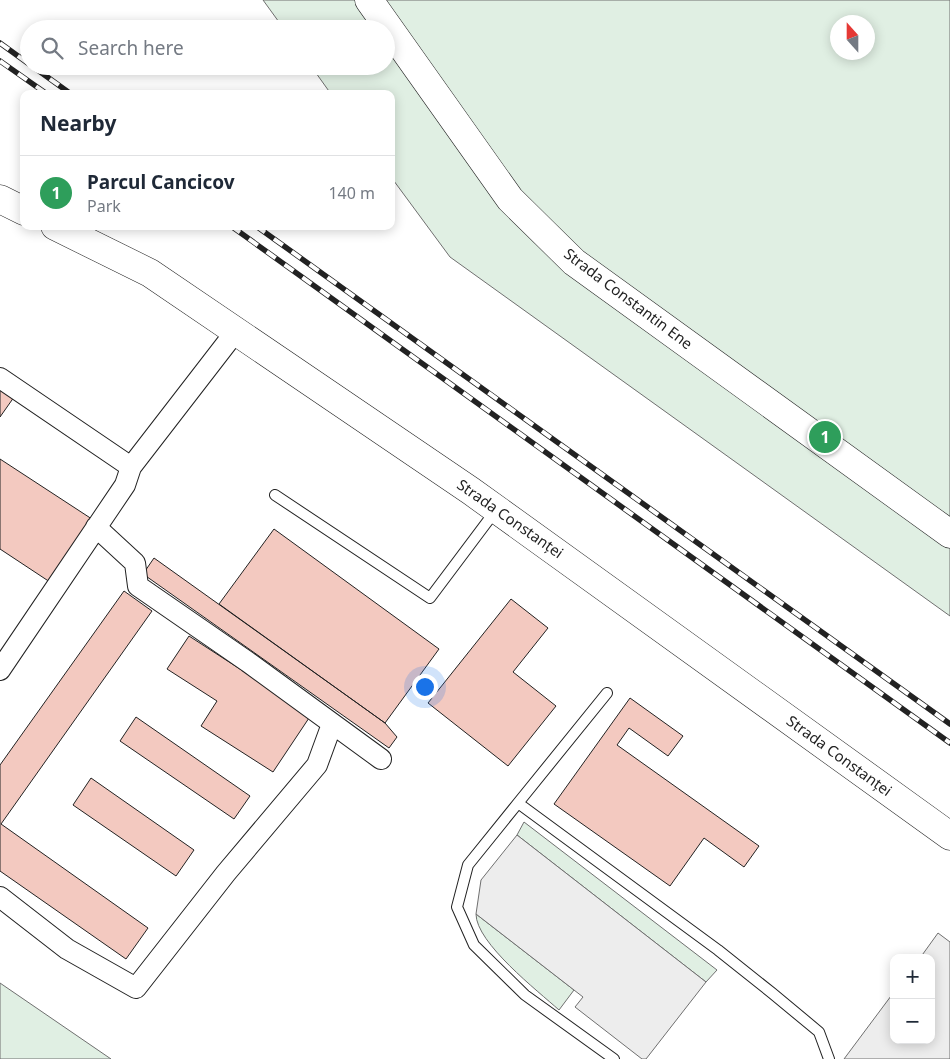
<!DOCTYPE html>
<html lang="en">
<head>
<meta charset="utf-8">
<style>
	:root { --surface:#fff; --page:#f2f2f3; --text:#1f2937; --muted:#747a83; --line:#e0e1e3; --accent:#b45309 }
	body { margin:0; font-family:"Noto Sans",sans-serif; background:var(--page); color:var(--text) }
	.controls { position:absolute; right:15px; bottom:15px; display:grid; overflow:hidden; border-radius:10px; box-shadow:0 2px 12px #0003 }
	.controls button { width:45px; height:45px; display:grid; place-items:center; padding:0; border:0; border-bottom:1px solid var(--line); background:var(--surface); color:var(--text); font:25px sans-serif }
	.compass { position:absolute; left:830px; top:15px; width:45px; height:45px; border-radius:50%; background:var(--surface); box-shadow:0 2px 12px #0003; rotate:339deg }
	.you { position:absolute; left:424px; top:686px; width:18px; height:18px; margin:-12px; border:4px solid #fff; border-radius:50%; background:#1a73e8; box-shadow:0 0 0 8px #1a73e833 }
	.badge { display:grid; place-items:center; width:32px; height:32px; border-radius:50%; background:var(--accent); color:#fff; font-size:16px; font-weight:700 }
	.pin { position:absolute; translate:-50% -50%; border:2px solid #fff; box-shadow:0 1px 5px #0006 }
	.list { margin:0; padding:0; list-style:none }
	h2 { display:flex; justify-content:space-between; align-items:center; height:65px; margin:0; padding:0 20px; font-size:21px }
	h2 small { font-size:16px; font-weight:400; color:var(--muted) }
	.list li { display:grid; grid-template-columns:32px 1fr auto; gap:15px; align-items:center; box-sizing:border-box; height:75px; padding:0 20px; border-top:1px solid var(--line) }
	.list b { display:block; font-size:19px; white-space:nowrap }
	.list p { margin:0; font-size:16px; white-space:nowrap; color:var(--muted) }
	.list em { font-size:16px; font-style:normal; color:var(--muted) }
	.icon { flex:none; width:28px; height:28px; fill:none; stroke:currentColor; stroke-width:2; stroke-linecap:round; stroke-linejoin:round }
	.map { position:relative; flex:none; width:950px; height:1059px; overflow:hidden }
	.search { position:absolute; background:var(--surface); box-shadow:0 2px 12px #0003; left:20px; top:20px; width:375px; height:55px; display:flex; align-items:center; gap:12px; box-sizing:border-box; padding:0 18px; border-radius:28px; color:var(--muted); font-size:19px }
	.panel { position:absolute; background:var(--surface); box-shadow:0 2px 12px #0003; left:20px; top:90px; width:375px; height:140px; border-radius:10px }
	.map>svg:first-child { display:block }
	.green { fill:#e0efe3; stroke:#6f6f6f; fill-rule:evenodd }
	.parking { fill:#ededed; stroke:#6f6f6f }
	.building { fill:#f3c9c0; stroke:#222 }
	.lines { fill:none; stroke-linecap:round; stroke-linejoin:round }
	.lane-casing { stroke:#222; stroke-width:12 }
	.street-casing { stroke:#222; stroke-width:22 }
	.secondary-casing { stroke:#222; stroke-width:29 }
	.lane { stroke:#fff; stroke-width:10 }
	.street { stroke:#fff; stroke-width:20 }
	.secondary { stroke:#fff; stroke-width:28 }
	.rail-casing { stroke:#222; stroke-width:5.5 }
	.rail { stroke:#fff; stroke-width:4; stroke-dasharray:11; stroke-linecap:butt }
	.labels { text-anchor:middle; stroke-width:4; stroke-linejoin:round; paint-order:stroke }
	.street-label { font-size:15px; fill:#222; stroke:#fff }
</style>
</head>
<body>
<div class="map">
<svg width="950" height="1059" viewBox="0 0 950 1059">
	<rect width="100%" height="100%" fill="#fff"/>
	<path class="green" d="M263,0h687v616l-500,-359 -59,-80v-83h-60l-20,-28h75v-37h-102zM838,22h30v30h-30z
		M524,822l193,148 -11,12 -189,-147z
		M476,914l98,76 -15,20c-21,-19 -83,-67 -83,-96z
		M0,983l111,76h-111z"/>
	<path class="parking" d="M517,835l189,147 -60,77h-4l-67,-52 8,-10 -107,-83 5,-34z
		M938,933l12,9v117h-106l50,-67v48h37v-82h-11z"/>
	<path class="building" d="M0,378l19,12 -19,27z
		M0,459l98,64 -42,63 -56,-37z
		M274,529l165,120 -54,74 -166,-119z
		M154,558l231,165 12,14 -8,11 -246,-174z
		M124,591l28,20 -151,213 147,104 -22,31 -126,-88v-106z
		M511,599l37,29 -35,44 43,34 -48,60 -80,-63z
		M189,636l122,79 -38,57 -72,-46 16,-25 -50,-32z
		M630,698l53,38 -15,20 -39,-28 -12,17 142,101 -15,21 -40,-29 -34,48 -116,-82z
		M136,717l114,79 -16,23 -114,-78z
		M91,778l103,72 -18,26 -103,-71z"/>
	<g class="lines">
		<g class="lane-casing">
			<path id="lane" d="M275,495l155,103 66,-88
				M607,693l-89,110 200,147 54,43 47,39 10,27
				M518,803l-50,62 -11,42 17,38 51,50 89,64"/>
		</g>
		<g class="street-casing">
			<path id="street" d="M0,378l131,89 105,-136
				M96,527l39,36 3,23 110,76 133,97
				M0,670l125,-185 6,-18
				M0,897l67,52 69,39 90,-115 91,-108 15,-41"/>
		</g>
		<g class="secondary-casing">
			<path id="secondary" d="M369,0l141,199 64,63 376,272
				M0,199l24,12
				M55,226l95,47 321,218 479,345"/>
		</g>
		<use href="#lane" class="lane"/>
		<use href="#street" class="street"/>
		<use href="#secondary" class="secondary"/>
		<g class="rail-casing">
			<path id="rail" d="M0,43l29,21
				M0,61l47,33
				M32,66l39,28
				M231,226l719,517
				M256,226l694,498"/>
		</g>
		<use href="#rail" class="rail"/>
	</g>
	<g class="labels">
		<g class="street-label">
			<text transform="translate(628 299) rotate(37)" y="5">Strada Constantin Ene</text>
			<text transform="translate(510 519) rotate(35)" y="5">Strada Constanței</text>
			<text transform="translate(839 756) rotate(36)" y="5">Strada Constanței</text>
		</g>
	</g>
</svg>
<div class="controls">
<button>+</button>
<button>−</button>
</div>
<svg class="compass" viewBox="-18 -18 36 36"><path d="M0-13l5 13h-10z" fill="#e53935"/><path d="M0 13l5-13h-10z" fill="#747a83"/></svg>
<div class="you"></div>
<div class="pin badge" style="left:825px;top:437px;background:#2e9e5b">1</div>
<div class="search"><svg class="icon" aria-label="search" viewBox="0 0 24 24"><circle cx="10" cy="10" r="6"/><path d="M15 15l6 6"/></svg>Search here</div>
<section class="panel">
<h2>Nearby<small></small></h2>
<ul class="list">
<li><span class="badge" style="background:#2e9e5b">1</span><div><b>Parcul Cancicov</b><p>Park</p></div><em>140 m</em></li>
</ul>
</section>
</div>
</body>
</html>
